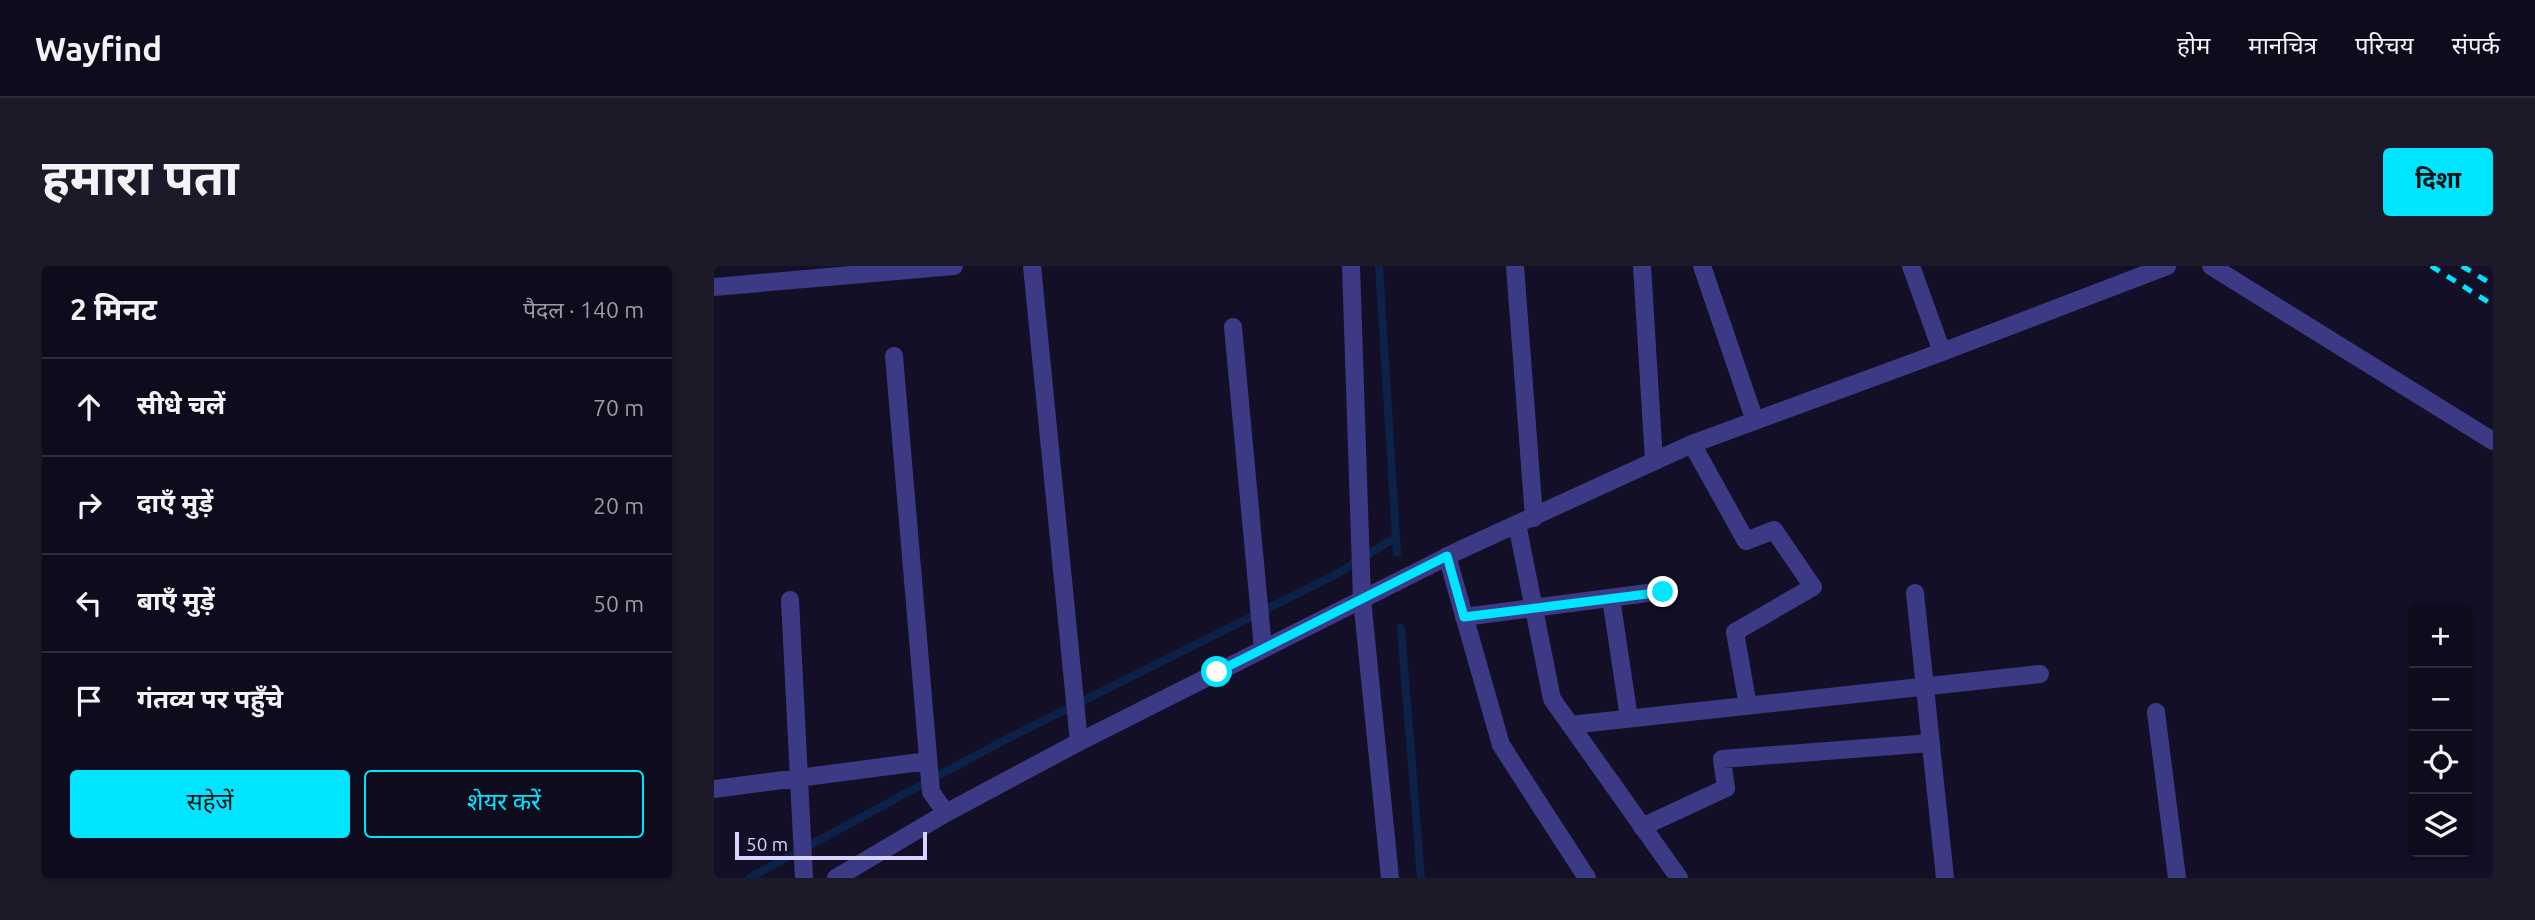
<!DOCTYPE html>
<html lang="hi">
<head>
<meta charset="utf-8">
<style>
	:root { --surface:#0e0b1c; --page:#1c1929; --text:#f1f3f6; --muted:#9b9ba3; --line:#2e2b3b; --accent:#00e5ff }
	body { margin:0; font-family:Ubuntu,"Noto Sans Devanagari",sans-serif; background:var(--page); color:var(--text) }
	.controls { position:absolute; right:21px; bottom:21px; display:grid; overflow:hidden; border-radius:7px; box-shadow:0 2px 5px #0004 }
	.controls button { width:63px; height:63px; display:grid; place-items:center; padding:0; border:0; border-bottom:2px solid var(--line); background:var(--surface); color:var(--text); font:35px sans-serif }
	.scale { position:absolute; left:21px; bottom:18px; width:192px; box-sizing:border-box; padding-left:7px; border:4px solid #d9d4ff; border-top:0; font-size:19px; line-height:24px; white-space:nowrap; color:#d9d4ff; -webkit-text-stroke:5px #130f26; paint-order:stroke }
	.stop { position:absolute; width:21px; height:21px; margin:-16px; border:5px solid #00e5ff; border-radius:50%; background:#fff }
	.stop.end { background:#00e5ff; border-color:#fff; box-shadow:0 2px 7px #0008 }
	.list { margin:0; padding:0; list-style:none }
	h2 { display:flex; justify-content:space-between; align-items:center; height:91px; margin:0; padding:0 28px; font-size:30px }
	h2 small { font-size:23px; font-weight:400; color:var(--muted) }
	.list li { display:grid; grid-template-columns:46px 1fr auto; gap:21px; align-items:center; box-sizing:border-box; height:98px; padding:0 28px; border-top:2px solid var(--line) }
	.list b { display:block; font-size:26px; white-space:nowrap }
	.list em { font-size:23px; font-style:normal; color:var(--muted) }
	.actions { display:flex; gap:14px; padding:21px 28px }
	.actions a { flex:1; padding:16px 0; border:2px solid var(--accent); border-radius:7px; text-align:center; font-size:24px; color:var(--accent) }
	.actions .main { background:var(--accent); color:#111 }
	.icon { flex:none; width:38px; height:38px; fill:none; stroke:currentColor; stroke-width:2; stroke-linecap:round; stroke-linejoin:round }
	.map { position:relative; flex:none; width:1779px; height:612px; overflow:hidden; border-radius:7px }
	header { display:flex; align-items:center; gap:42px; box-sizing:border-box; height:98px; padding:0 35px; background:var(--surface); border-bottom:2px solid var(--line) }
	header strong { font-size:33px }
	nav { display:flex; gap:38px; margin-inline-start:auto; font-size:24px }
	.intro { display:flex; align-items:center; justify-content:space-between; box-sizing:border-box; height:168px; padding:0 42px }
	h1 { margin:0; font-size:49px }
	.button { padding:18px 32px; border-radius:7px; background:var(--accent); color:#111; font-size:24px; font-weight:700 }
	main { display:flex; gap:42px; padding:0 42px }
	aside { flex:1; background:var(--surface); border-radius:7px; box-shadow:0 2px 5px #0004 }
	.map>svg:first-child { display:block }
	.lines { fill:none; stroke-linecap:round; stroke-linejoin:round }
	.stream { stroke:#0c2248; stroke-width:8 }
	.minor { stroke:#3d3a85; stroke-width:18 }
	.rail { stroke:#00e5ff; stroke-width:5; stroke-dasharray:10 9; stroke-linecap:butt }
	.route { stroke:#00e5ff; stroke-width:9 }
</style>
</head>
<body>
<header>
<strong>Wayfind</strong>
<nav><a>होम</a><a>मानचित्र</a><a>परिचय</a><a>संपर्क</a></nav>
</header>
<div class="intro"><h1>हमारा पता</h1><a class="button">दिशा</a></div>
<main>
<aside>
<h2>2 मिनट<small>पैदल · 140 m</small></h2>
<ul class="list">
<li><svg class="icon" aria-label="ahead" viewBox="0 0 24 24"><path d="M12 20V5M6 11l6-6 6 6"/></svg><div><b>सीधे चलें</b></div><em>70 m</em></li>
<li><svg class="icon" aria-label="right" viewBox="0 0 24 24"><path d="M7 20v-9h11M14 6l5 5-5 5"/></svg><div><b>दाएँ मुड़ें</b></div><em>20 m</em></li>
<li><svg class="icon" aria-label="left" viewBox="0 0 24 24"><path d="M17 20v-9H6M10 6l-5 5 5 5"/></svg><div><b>बाएँ मुड़ें</b></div><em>50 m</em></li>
<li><svg class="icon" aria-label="arrive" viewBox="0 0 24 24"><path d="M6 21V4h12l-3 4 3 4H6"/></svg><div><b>गंतव्य पर पहुँचे</b></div></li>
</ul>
<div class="actions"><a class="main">सहेजें</a><a>शेयर करें</a></div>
</aside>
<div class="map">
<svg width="1779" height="612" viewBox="0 0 1779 612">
	<rect width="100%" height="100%" fill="#130f26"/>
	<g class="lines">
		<path class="stream" d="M665,0l18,287
			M687,362l20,250
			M35,612l248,-134 338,-169 61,-38"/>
		<path class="minor" d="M318,0l47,476
			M637,0l11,333 28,279
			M801,0l19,252
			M928,0l12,195
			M988,0l53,155
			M1197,0l31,86
			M1497,0l282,175
			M0,21l240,-21
			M519,61l30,322
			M180,90l37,436 15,21
			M978,178l54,97 28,-11 39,57 -78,45 13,74
			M803,258l35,175 127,179
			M733,290l54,189 86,133
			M1201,327l30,285
			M897,332l18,120
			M76,334l14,278
			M750,351l199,-26
			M1442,446l21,166
			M856,459l470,-51
			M0,523l214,-28
			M928,561l84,-39 -4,-29 209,-16
			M122,612l110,-65 133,-71 381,-192 232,-106 250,-92 225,-86"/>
		<path class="rail" d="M1717,0l62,39
			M1748,0l31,19"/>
	</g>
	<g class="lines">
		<path class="route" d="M503,406l230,-116 17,61 199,-25"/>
	</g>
</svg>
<div class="controls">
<button>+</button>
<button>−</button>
<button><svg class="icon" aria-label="locate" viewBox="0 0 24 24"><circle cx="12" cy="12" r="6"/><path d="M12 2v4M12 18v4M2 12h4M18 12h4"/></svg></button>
<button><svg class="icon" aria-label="layers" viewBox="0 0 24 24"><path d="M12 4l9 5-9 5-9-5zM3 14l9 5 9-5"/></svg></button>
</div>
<div class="scale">50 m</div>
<div class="stop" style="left:503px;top:406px"></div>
<div class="stop end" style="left:949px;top:326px"></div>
</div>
</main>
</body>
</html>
